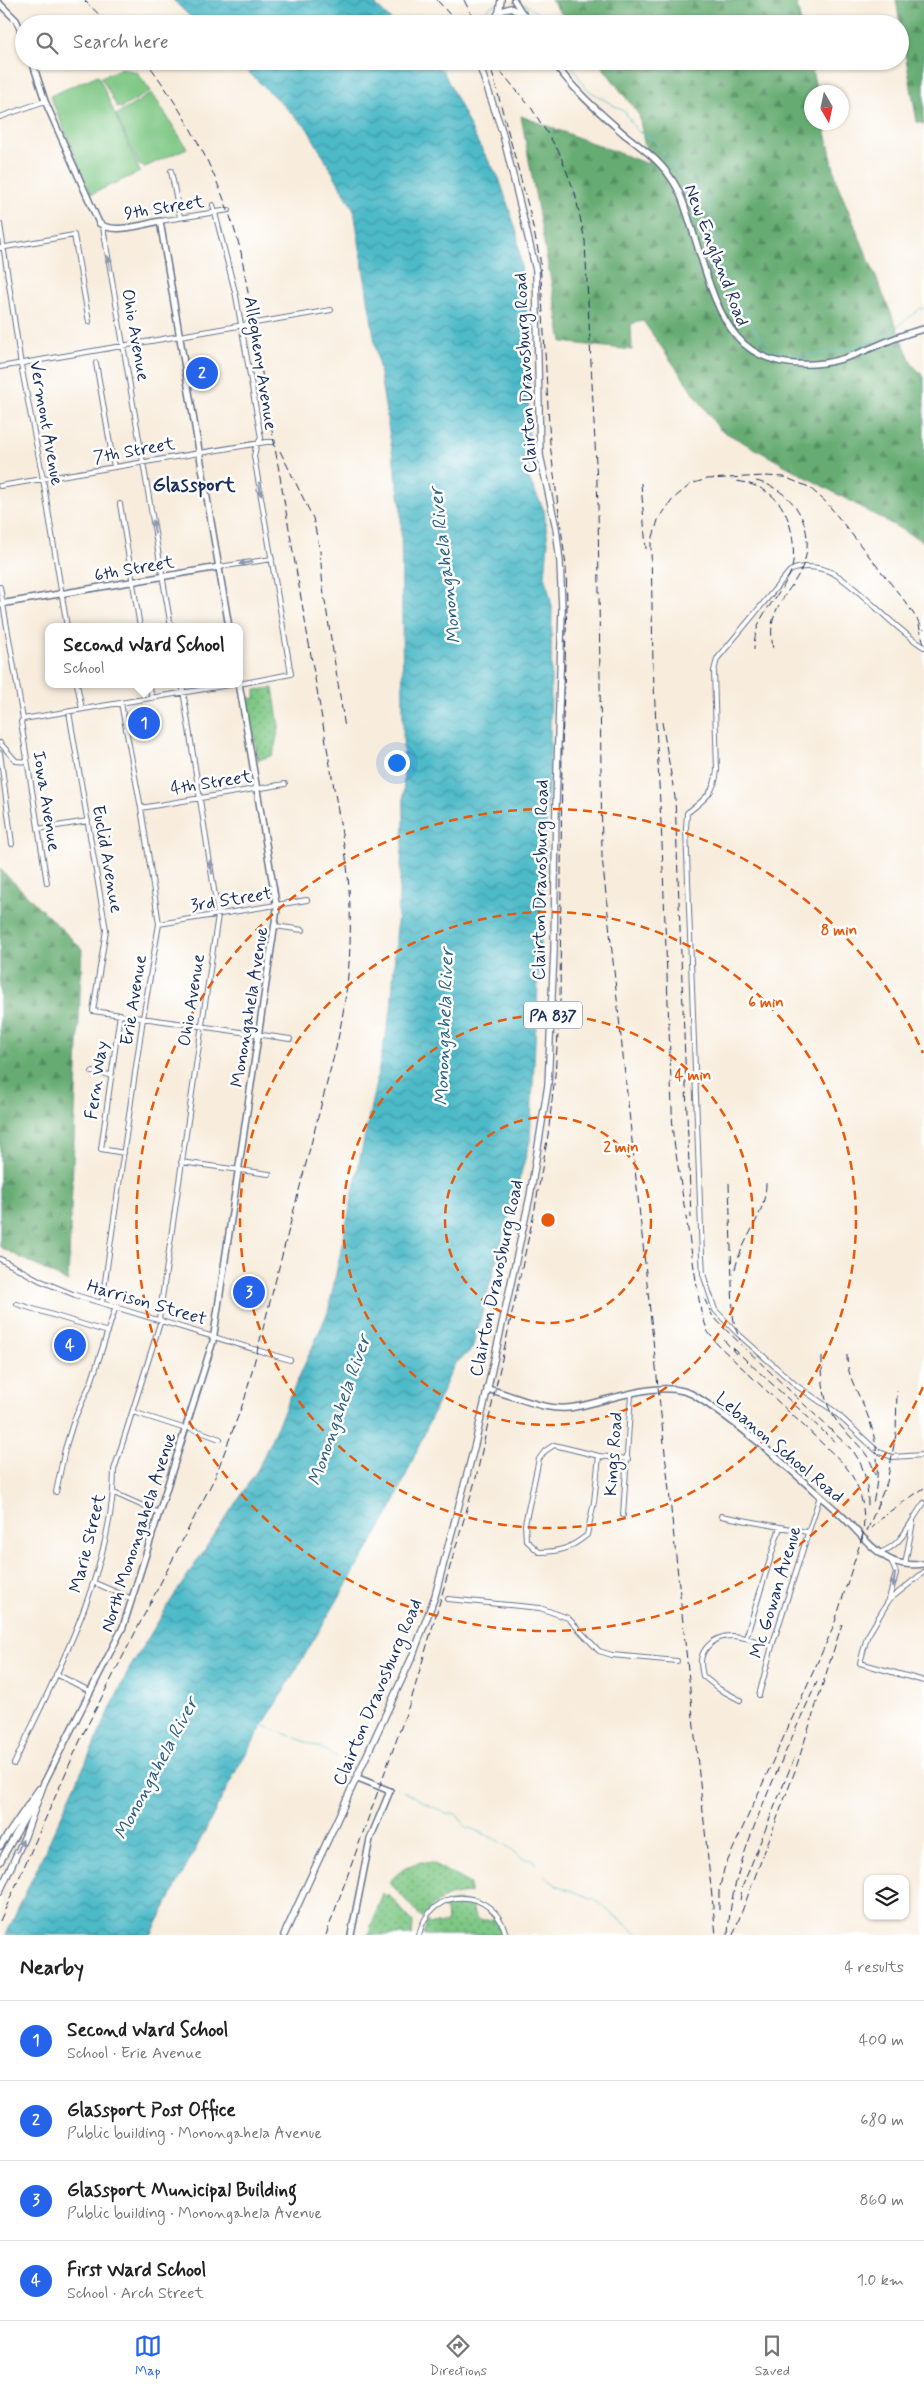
<!DOCTYPE html>
<html lang="en">
<head>
<meta charset="utf-8">
<style>
	:root { --surface:#fff; --page:#f2f2f2; --text:#222; --muted:#767676; --line:#e0e0e0; --accent:#2563eb }
	body { margin:0; font-family:Mynerve,sans-serif; background:var(--page); color:var(--text) }
	.controls { position:absolute; right:15px; bottom:15px; display:grid; overflow:hidden; border-radius:10px; box-shadow:0 1px 4px #0004 }
	.controls button { width:45px; height:45px; display:grid; place-items:center; padding:0; border:0; border-bottom:1px solid var(--line); background:var(--surface); color:var(--text); font:25px sans-serif }
	.compass { position:absolute; left:804px; top:85px; width:45px; height:45px; border-radius:50%; background:var(--surface); box-shadow:0 1px 4px #0004; rotate:171deg }
	.you { position:absolute; left:396px; top:762px; width:18px; height:18px; margin:-12px; border:4px solid #fff; border-radius:50%; background:#1a73e8; box-shadow:0 0 0 8px #1a73e833 }
	.badge { display:grid; place-items:center; width:32px; height:32px; border-radius:50%; background:var(--accent); color:#fff; font-size:16px; font-weight:700 }
	.pin { position:absolute; translate:-50% -50%; border:2px solid #fff; box-shadow:0 1px 5px #0006 }
	.popup { position:absolute; left:45px; top:623px; width:198px; height:65px; box-sizing:border-box; display:grid; place-content:center; border-radius:10px; background:var(--surface); filter:drop-shadow(0 1px 4px #0005); font-size:16px; white-space:nowrap; color:var(--muted) }
	.popup b { font-size:19px; color:var(--text) }
	.popup::after { content:''; position:absolute; left:50%; top:100%; margin-left:-10px; border:10px solid transparent; border-top-color:var(--surface) }
	.list { margin:0; padding:0; list-style:none }
	h2 { display:flex; justify-content:space-between; align-items:center; height:65px; margin:0; padding:0 20px; font-size:21px }
	h2 small { font-size:16px; font-weight:400; color:var(--muted) }
	.list li { display:grid; grid-template-columns:32px 1fr auto; gap:15px; align-items:center; box-sizing:border-box; height:80px; padding:0 20px; border-top:1px solid var(--line) }
	.list b { display:block; font-size:19px; white-space:nowrap }
	.list p { margin:0; font-size:16px; white-space:nowrap; color:var(--muted) }
	.list em { font-size:16px; font-style:normal; color:var(--muted) }
	.icon { flex:none; width:28px; height:28px; fill:none; stroke:currentColor; stroke-width:2; stroke-linecap:round; stroke-linejoin:round }
	.map { position:relative; flex:none; width:924px; height:1935px; overflow:hidden }
	.search { position:absolute; background:var(--surface); box-shadow:0 1px 4px #0004; left:15px; right:15px; top:15px; height:55px; display:flex; align-items:center; gap:12px; box-sizing:border-box; padding:0 18px; border-radius:28px; color:var(--muted); font-size:19px }
	.sheet { height:385px; background:var(--surface) }
	nav { display:flex; justify-content:space-around; align-items:center; box-sizing:border-box; height:70px; border-top:1px solid var(--line); background:var(--surface); font-size:14px; color:var(--muted) }
	nav a { display:grid; justify-items:center; gap:2px }
	nav .on { color:var(--accent) }
	.map>svg:first-child { display:block }
	.grass { fill:url(#grass-dots); stroke:#4c7b71 }
	.forest { fill:url(#forest-firs); stroke:#406e68 }
	.garden { fill:#7ec784; stroke:#4c7b71 }
	.water { fill:url(#water-waves); stroke:#347493 }
	.lines { fill:none; stroke-linecap:round; stroke-linejoin:round }
	.stream { stroke:#4dbac8; stroke-width:1 }
	.street-casing { stroke:#68728a; stroke-width:6 }
	.secondary-casing { stroke:#68728a; stroke-width:8 }
	.primary-casing { stroke:#68728a; stroke-width:8 }
	.street { stroke:#fff; stroke-width:4 }
	.secondary { stroke:#fff; stroke-width:5 }
	.primary { stroke:#fff; stroke-width:5.5 }
	.rail { stroke:#1b2f5e; stroke-width:1; stroke-dasharray:8 4; stroke-linecap:butt }
	.oneway { fill:#8d97ae }
	.ring { fill:none; stroke:#e8590c; stroke-width:2.5; stroke-dasharray:9 6 }
	.labels { text-anchor:middle; stroke-width:5; stroke-linejoin:round; paint-order:stroke }
	.shield { fill:#fff; stroke:#5f6d8e; stroke-width:1 }
	.shield-label { font-size:16px; font-weight:bold; fill:#1b2f5e }
	.street-label { font-size:18px; fill:#1b2f5e; stroke:#fff }
	.water-label { font-size:19px; font-style:italic; fill:#2c6083; stroke:#fff }
	.quarter-label { font-size:20px; font-weight:bold; fill:#1b2f5e; stroke:#fff }
	.centre { fill:#e8590c; stroke:#fff; stroke-width:2.5 }
	.ring-label { font-size:15px; text-anchor:middle; font-weight:bold; fill:#e8590c; stroke:#fff; stroke-width:5; stroke-linejoin:round; paint-order:stroke }
</style>
</head>
<body>
<div class="map">
<svg width="924" height="1935" viewBox="0 0 924 1935">
	<defs>
		<pattern id="grass-dots" width="8" height="8" patternUnits="userSpaceOnUse" patternTransform="scale(1.25)"><rect width="8" height="8" fill="#7ec784"/><path d="M2 2h.1M6 6h.1" fill="none" stroke="#66a26f" stroke-width="1.8" stroke-linecap="round"/></pattern>
		<pattern id="forest-firs" width="22" height="20" patternUnits="userSpaceOnUse" patternTransform="scale(1.25)"><rect width="22" height="20" fill="#66ac72"/><path d="M5 1l3.5 6h-7zM16 11l3.5 6h-7z" fill="#538c61"/></pattern>
		<pattern id="water-waves" width="16" height="10" patternUnits="userSpaceOnUse" patternTransform="scale(1.25)"><rect width="16" height="10" fill="#4dbac8"/><path d="M0 5q4-4 8 0t8 0" fill="none" stroke="#3f98a6"/></pattern>
	</defs>
	<rect width="100%" height="100%" fill="#fff"/>
	<filter id="ink" filterUnits="userSpaceOnUse"><feTurbulence type="fractalNoise" baseFrequency=".02" numOctaves="2"/><feDisplacementMap in="SourceGraphic" scale="10" xChannelSelector="R" yChannelSelector="G"/><feConvolveMatrix kernelMatrix="1 2 1 2 8 2 1 2 1" color-interpolation-filters="sRGB"/></filter>
	<filter id="wash" filterUnits="userSpaceOnUse"><feTurbulence type="fractalNoise" baseFrequency=".0096" numOctaves="4" result="noise"/><feDisplacementMap in="SourceGraphic" scale="20" xChannelSelector="R" yChannelSelector="G"/><feGaussianBlur stdDeviation="1.12" result="paint"/><feColorMatrix in="noise" values="0 0 0 0 0 0 0 0 0 0 0 0 0 0 0 0 0 1.4 0 .05"/><feComposite in="paint" operator="in"/></filter>
	<g filter="url(#wash)">
		<rect width="100%" height="100%" fill="#f8eddd"/>
		<path class="grass" d="M273,688l6,39 -6,28 -15,5 -11,-63 8,2v-9z
			M422,1862l10,1 38,21v9c-26,2 -33,6 -47,26l-34,-37c10,-10 19,-18 33,-20z
			M383,1893l4,4 2,-2 24,27 -1,13h-44z
			M458,1901l18,3 -3,4 1,7 4,5h13l4,-4 6,9 2,10h-80l4,-14 3,3 17,-1 -1,-13 -5,-3 6,-4z"/>
		<path class="forest" d="M551,0h245l5,24h-232z
			M896,0h28v124l-7,-2z
			M598,61h212l7,31h-5v30l12,1 13,60 75,181 12,13v165l-205,-113 -76,-108 -12,3 1,26 -70,-8 -41,-226 127,48 -9,-49z
			M0,869l82,80 -14,333 -68,-35z"/>
		<path class="garden" d="M122,68l15,4 14,19 -30,17 -4,-1 -16,-30z
			M98,75l42,97 -49,22 -41,-98z
			M152,93l35,55 -42,19 -6,-2 -23,-50z"/>
		<path class="water" d="M173,0h198l24,24h-197z
			M237,61h196l10,10 35,72 21,35 18,55 11,90 1,156 15,31 4,32 -3,34 7,30 -2,146 -20,389 -58,208 -18,16 -64,147 -152,255 -87,168h-145l122,-264 42,-69 88,-133 70,-157 63,-302 13,-188 -3,-315 -47,-297 -47,-82z"/>
		<g class="lines">
			<path class="stream" d="M524,4l17,11 8,9
				M474,24l17,-18 5,-1
				M569,61l17,28 39,23 11,18 18,10 25,33 20,14 11,13v22l9,28 3,25 45,74c35,15 90,1 123,-18 11,-6 21,-16 31,-23l3,1
				M441,70l11,-9
				M262,1725l57,22 18,10
				M347,1765l8,6
				M403,1791l45,24 6,-2 4,3 8,11c14,4 46,19 55,31l12,2 3,4
				M544,1876l12,9 38,14 45,36"/>
		</g>
	</g>
	<g filter="url(#ink)">
		<g class="lines">
			<g class="street-casing">
				<path id="street" d="M0,117l45,-16
					M171,171l9,46
					M213,205l23,91 25,142 -5,9 -2,9 37,218 -52,10
					M160,221l69,-11
					M0,224l21,141 22,114 24,148
					M103,227l68,400
					M0,248l74,-13 15,87
					M96,363l18,104
					M0,367l331,-57
					M0,486l266,-44h7
					M120,504l20,123
					M219,567l53,-8
					M0,587l23,132
					M924,647c-32,-20 -55,-50 -86,-71 -12,-8 -34,-13 -48,-5l-73,88 -3,12 3,99c-2,23 -13,30 -30,43l-1,15 16,428 1,18 12,36 22,23 60,53 37,25 43,40 15,6 32,-2
					M77,684l5,25
					M149,684l3,14
					M69,712l37,218 -13,81 197,28
					M0,743l16,18 11,1
					M0,753l12,91
					M141,808l144,-24
					M38,829l50,-8
					M47,883l-26,-161 2,-3 212,-35
					M159,924l148,-24
					M275,926l28,4
					M120,1014l-19,135 23,4
					M92,1072l18,3
					M181,1162l88,12
					M0,1259l41,22 34,14 215,65
					M102,1302l41,-284 16,-94 -18,-116 -20,-105
					M17,1304l91,28
					M159,1319l59,-404 -36,-231
					M133,1412l53,17
					M187,1427l33,12
					M554,1445l45,11 -5,46 -7,33c-16,13 -27,17 -48,17l-13,-12 -1,-16 14,-65 6,-8z
					M599,1456l29,3
					M56,1492l9,-43 9,-29 18,-40 24,-74
					M114,1493l45,20
					M623,1515l8,-121
					M721,1516l86,16
					M879,1553c25,-8 30,-31 45,-50
					M905,1564l8,-42
					M924,1572l-35,28 -22,37 -7,26 64,18
					M95,1583l37,16
					M448,1599l92,9 28,10 31,33 13,4 65,6
					M889,1599l7,-26 -5,-13
					M746,1638l34,-111
					M56,1674l34,17
					M759,1695l13,-49 48,-150
					M740,1700l-21,-11 -16,-13c-3,-13 -4,-22 7,-32 17,-16 42,-4 62,2
					M14,1764c42,-90 99,-193 100,-294l47,-150
					M419,1935c11,-51 76,-48 87,0"/>
			</g>
			<g class="secondary-casing">
				<path id="secondary" d="M514,0l15,24
					M0,4l16,16 8,17
					M32,61l13,40 54,122c14,12 45,1 61,-2l69,406
					M553,61c20,29 45,50 71,73 17,13 35,26 47,44 10,14 15,32 20,48 25,75 34,149 133,137 35,-5 66,-27 100,-34
					M0,604l219,-37
					M487,1389c28,6 59,24 88,18 34,-6 91,-31 122,-10 52,33 98,77 143,117 15,14 27,31 44,42 11,8 27,10 40,8
					M44,1783l79,-156 90,-286 64,-432 -38,-226
					M351,1935l19,-96 20,-48 -32,-13"/>
			</g>
			<g class="primary-casing">
				<path id="primary" d="M499,12l11,-4 13,6
					M492,24l7,-12 2,-12
					M0,1846l39,-57
					M0,1862l35,-62
					M0,1891l25,-55 19,-53
					M284,1935l129,-280 22,-59 40,-152 24,-106 31,-142 18,-111 6,-134 2,-147 6,-195 -2,-47 -4,-34 -16,-73 -4,-185 -34,-139 -24,-70"/>
			</g>
			<use href="#street" class="street"/>
			<use href="#secondary" class="secondary"/>
			<use href="#primary" class="primary"/>
			<path class="rail" d="M84,0l25,24
				M437,0l21,24
				M464,0l12,24
				M492,61l40,48 27,43 16,41 10,48 13,263 4,353 114,1078
				M280,451l33,67 7,33 3,37 22,140
				M737,481c36,6 52,26 56,61 1,12 1,24 -4,34 -14,29 -35,38 -35,74
				M756,481c40,9 63,51 45,89 -8,17 -22,29 -27,47 -4,11 -2,23 -1,34
				M641,483l5,66
				M919,625l5,19
				M662,722l13,75 16,421
				M729,1183l4,132 2,12 5,13
				M735,1269c8,-34 32,-53 31,-89
				M704,1298l8,17 12,13 129,123c13,18 15,35 15,56
				M724,1340l12,14
				M733,1348l103,95
				M847,1355c0,21 9,33 17,52 14,30 17,63 9,96
				M822,1356c0,20 0,40 10,58 13,23 38,34 43,61
				M872,1528l14,-14 38,-26
				M867,1531l20,-49 9,-48 1,-43
				M862,1540c5,-29 0,-54 -19,-77l-126,-119 -9,-12 -7,-20 -28,-177 -11,-292 -9,-178 -2,-121 7,-24 15,-21 18,-15 16,-5 58,-3 19,1 25,10 18,16 80,101 17,26
				M740,1900l3,-15 52,-129
				M719,1910v-19l5,-22 109,-241 30,-94
				M0,1921l83,-187 132,-257 30,-79 91,-350c15,-66 18,-123 10,-191l-105,-605c-19,-71 -51,-132 -95,-191
				M326,1935l86,-238 64,-219 59,-270 13,-73 7,-60 5,-68 2,-260 5,-141 -1,-40 -16,-122 -10,-185 -11,-50 -40,-148
				M728,1935c2,-44 15,-80 31,-121 18,-44 38,-88 58,-132
				M733,1935l62,-164 47,-147"/>
		</g>
		<defs><path id="oneway-solid" d="M-6-.8H1V-3.2L6.5 0L1 3.2V.8H-6Z" transform="scale(1.25)"/></defs>
		<g class="oneway">
			<use href="#oneway-solid" transform="translate(109 263) rotate(-100)"/>
			<use href="#oneway-solid" transform="translate(260 489) rotate(80)"/>
			<use href="#oneway-solid" transform="translate(154 527) rotate(-99)"/>
			<use href="#oneway-solid" transform="translate(246 563) rotate(171)"/>
			<use href="#oneway-solid" transform="translate(211 867) rotate(-99)"/>
			<use href="#oneway-solid" transform="translate(894 1580) rotate(100)"/>
			<use href="#oneway-solid" transform="translate(20 1846) rotate(-66)"/>
		</g>
	</g>
	<g class="ring">
		<circle cx="548" cy="1220" r="103"/>
		<circle cx="548" cy="1220" r="205"/>
		<circle cx="548" cy="1220" r="308"/>
		<path d="M923 1387A411 411 0 1 1 923 1053"/>
	</g>
	<g class="labels">
		<rect class="shield" x="524" y="1001.5" width="58" height="27" rx="4"/>
		<g class="shield-label">
			<text x="553" y="1021">PA 837</text>
		</g>
		<g class="street-label">
			<text transform="translate(164 207) rotate(-9)" y="6">9th Street</text>
			<text transform="translate(717 255) rotate(69)" y="6">New England Road</text>
			<text transform="translate(136 335) rotate(80)" y="6">Ohio Avenue</text>
			<text transform="translate(261 363) rotate(81)" y="6">Allegheny Avenue</text>
			<text transform="translate(525 373) rotate(-93)" y="6">Clairton Dravosburg Road</text>
			<text transform="translate(47 423) rotate(80)" y="6">Vermont Avenue</text>
			<text transform="translate(134 450) rotate(-10)" y="6">7th Street</text>
			<text transform="translate(134 568) rotate(-10)" y="6">6th Street</text>
			<text transform="translate(211 782) rotate(-9)" y="6">4th Street</text>
			<text transform="translate(47 801) rotate(81)" y="6">Iowa Avenue</text>
			<text transform="translate(108 859) rotate(80)" y="6">Euclid Avenue</text>
			<text transform="translate(540 880) rotate(-89)" y="6">Clairton Dravosburg Road</text>
			<text transform="translate(231 899) rotate(-9)" y="6">3rd Street</text>
			<text transform="translate(133 1000) rotate(-81)" y="6">Erie Avenue</text>
			<text transform="translate(191 1000) rotate(-81)" y="6">Ohio Avenue</text>
			<text transform="translate(249 1007) rotate(-81)" y="6">Monongahela Avenue</text>
			<text transform="translate(96 1080) rotate(-82)" y="6">Fern Way</text>
			<text transform="translate(496 1278) rotate(-78)" y="6">Clairton Dravosburg Road</text>
			<text transform="translate(147 1302) rotate(16)" y="6">Harrison Street</text>
			<text transform="translate(780 1447) rotate(40)" y="6">Lebanon School Road</text>
			<text transform="translate(613 1454) rotate(-86)" y="6">Kings Road</text>
			<text transform="translate(138 1532) rotate(-72)" y="6">North Monongahela Avenue</text>
			<text transform="translate(87 1543) rotate(-76)" y="6">Marie Street</text>
			<text transform="translate(775 1592) rotate(-73)" y="6">Mc Gowan Avenue</text>
			<text transform="translate(377 1692) rotate(-67)" y="6">Clairton Dravosburg Road</text>
		</g>
		<g class="water-label">
			<text transform="translate(444 566) rotate(-97)" y="7">Monongahela River</text>
			<text transform="translate(443 1027) rotate(-88)" y="7">Monongahela River</text>
			<text transform="translate(338 1410) rotate(-71)" y="7">Monongahela River</text>
			<text transform="translate(155 1768) rotate(-62)" y="7">Monongahela River</text>
		</g>
		<g class="quarter-label">
			<text x="194" y="491">Glassport</text>
		</g>
	</g>
	<circle cx="548" cy="1220" r="8" class="centre"/>
	<g class="ring-label">
		<text x="839" y="935">8 min</text>
		<text x="766" y="1007">6 min</text>
		<text x="693" y="1080">4 min</text>
		<text x="621" y="1152">2 min</text>
	</g>
</svg>
<div class="controls">
<button><svg class="icon" aria-label="layers" viewBox="0 0 24 24"><path d="M12 4l9 5-9 5-9-5zM3 14l9 5 9-5"/></svg></button>
</div>
<svg class="compass" viewBox="-18 -18 36 36"><path d="M0-13l5 13h-10z" fill="#e53935"/><path d="M0 13l5-13h-10z" fill="#767676"/></svg>
<div class="you"></div>
<div class="pin badge" style="left:144px;top:723px">1</div>
<div class="popup"><b>Second Ward School</b>School</div>
<div class="pin badge" style="left:202px;top:373px">2</div>
<div class="pin badge" style="left:249px;top:1292px">3</div>
<div class="pin badge" style="left:70px;top:1345px">4</div>
<div class="search"><svg class="icon" aria-label="search" viewBox="0 0 24 24"><circle cx="10" cy="10" r="6"/><path d="M15 15l6 6"/></svg>Search here</div>
</div>
<section class="sheet">
<h2>Nearby<small>4 results</small></h2>
<ul class="list">
<li><span class="badge">1</span><div><b>Second Ward School</b><p>School · Erie Avenue</p></div><em>400 m</em></li>
<li><span class="badge">2</span><div><b>Glassport Post Office</b><p>Public building · Monongahela Avenue</p></div><em>680 m</em></li>
<li><span class="badge">3</span><div><b>Glassport Municipal Building</b><p>Public building · Monongahela Avenue</p></div><em>860 m</em></li>
<li><span class="badge">4</span><div><b>First Ward School</b><p>School · Arch Street</p></div><em>1.0 km</em></li>
</ul>
</section>
<nav>
<a class="on"><svg class="icon" aria-label="map" viewBox="0 0 24 24"><path d="M3 6l6-2 6 2 6-2v14l-6 2-6-2-6 2zM9 4v14M15 6v14"/></svg>Map</a>
<a><svg class="icon" aria-label="directions" viewBox="0 0 24 24"><path d="M12 3l9 9-9 9-9-9zM9 14v-3h6M13 9l2 2-2 2"/></svg>Directions</a>
<a><svg class="icon" aria-label="saved" viewBox="0 0 24 24"><path d="M7 4h10v16l-5-4-5 4z"/></svg>Saved</a>
</nav>
</body>
</html>
